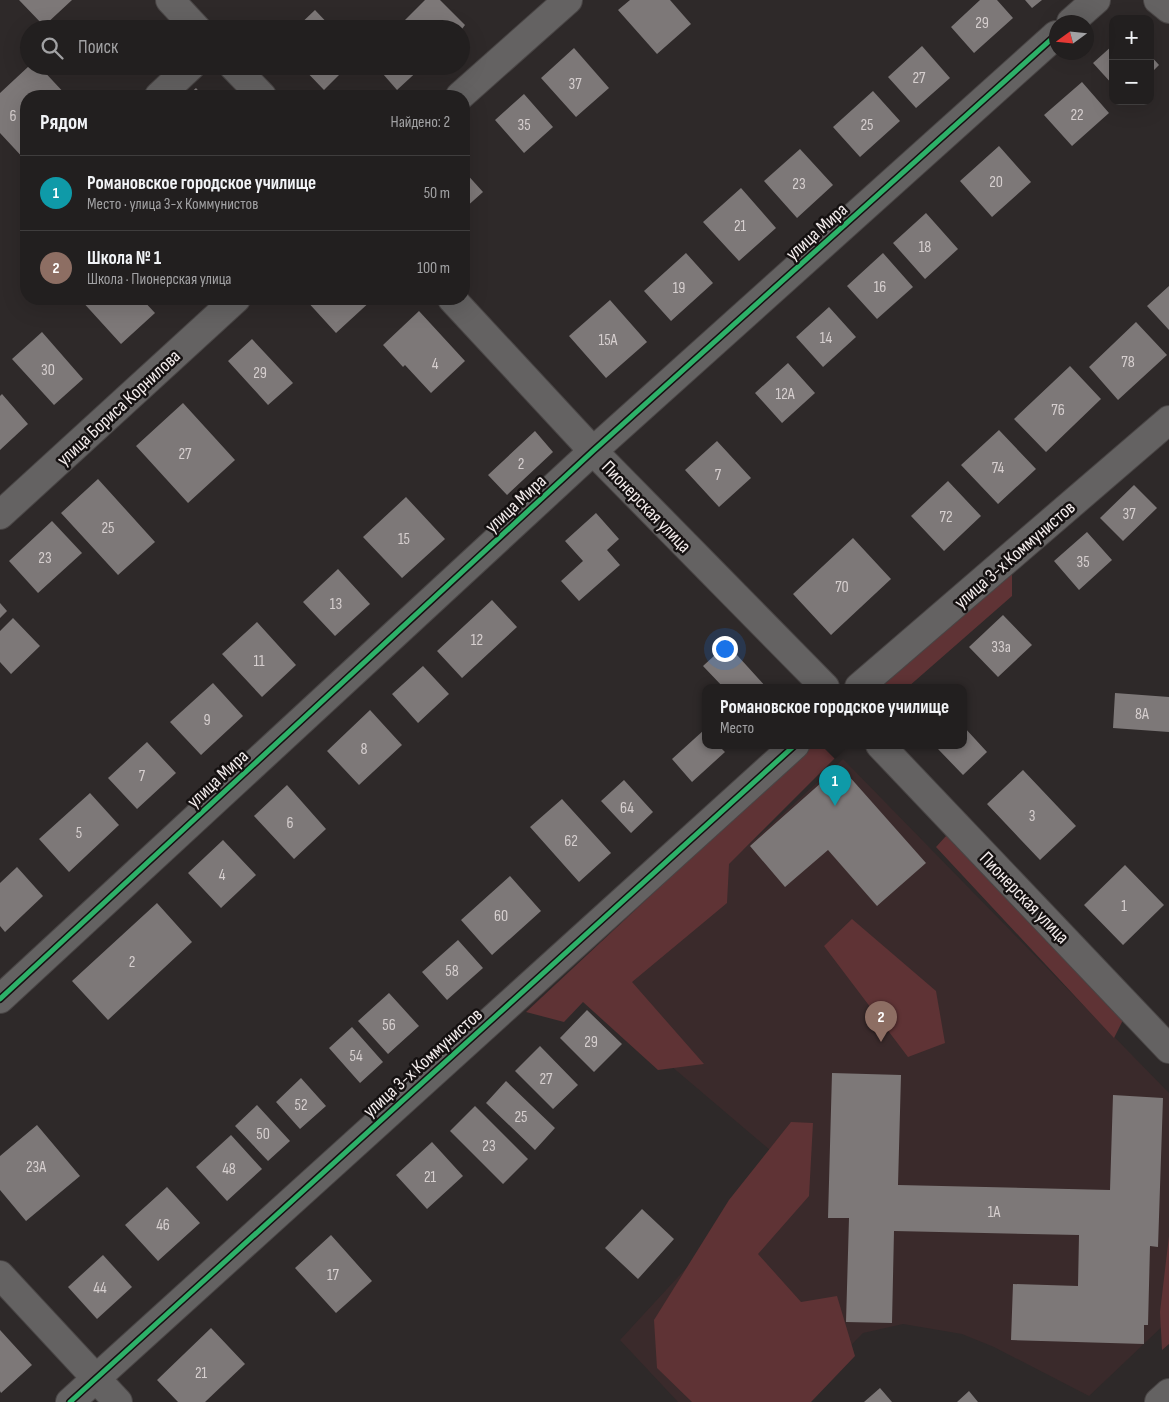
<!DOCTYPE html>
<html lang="ru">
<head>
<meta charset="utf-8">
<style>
	:root { --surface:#221f1f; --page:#2a2728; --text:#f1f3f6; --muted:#a2a2a4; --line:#3f3d3d; --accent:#aea8a8 }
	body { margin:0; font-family:"Sofia Sans Condensed",sans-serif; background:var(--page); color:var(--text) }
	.controls { position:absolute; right:15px; top:15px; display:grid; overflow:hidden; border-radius:10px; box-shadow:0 5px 20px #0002 }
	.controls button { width:45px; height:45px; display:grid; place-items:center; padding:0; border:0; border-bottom:1px solid var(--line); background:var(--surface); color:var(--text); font:25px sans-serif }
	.compass { position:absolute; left:1049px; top:15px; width:45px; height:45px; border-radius:50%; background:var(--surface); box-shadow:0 5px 20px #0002; rotate:255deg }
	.you { position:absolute; left:724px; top:648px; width:18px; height:18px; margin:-12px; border:4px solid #fff; border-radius:50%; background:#1a73e8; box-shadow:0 0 0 8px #1a73e833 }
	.badge { display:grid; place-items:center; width:32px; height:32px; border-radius:50%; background:var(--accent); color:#fff; font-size:16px; font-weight:700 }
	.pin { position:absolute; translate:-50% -41px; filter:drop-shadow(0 1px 2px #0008) }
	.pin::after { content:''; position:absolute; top:26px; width:18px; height:15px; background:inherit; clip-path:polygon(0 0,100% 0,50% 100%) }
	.popup { position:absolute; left:702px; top:684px; width:265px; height:65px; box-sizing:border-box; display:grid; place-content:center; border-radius:10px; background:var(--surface); filter:drop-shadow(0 1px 4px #0005); font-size:16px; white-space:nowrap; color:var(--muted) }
	.popup b { font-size:19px; color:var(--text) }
	.popup::after { content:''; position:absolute; left:50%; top:100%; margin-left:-10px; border:10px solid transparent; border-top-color:var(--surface) }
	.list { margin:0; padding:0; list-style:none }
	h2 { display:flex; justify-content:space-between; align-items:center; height:65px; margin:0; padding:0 20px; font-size:21px }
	h2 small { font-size:16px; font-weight:400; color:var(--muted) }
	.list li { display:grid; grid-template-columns:32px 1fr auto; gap:15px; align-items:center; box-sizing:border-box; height:75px; padding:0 20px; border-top:1px solid var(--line) }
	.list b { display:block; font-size:19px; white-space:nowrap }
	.list p { margin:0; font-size:16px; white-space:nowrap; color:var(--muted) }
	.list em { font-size:16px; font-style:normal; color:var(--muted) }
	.icon { flex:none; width:28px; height:28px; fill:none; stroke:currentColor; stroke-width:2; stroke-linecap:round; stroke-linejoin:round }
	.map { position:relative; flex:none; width:1169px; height:1402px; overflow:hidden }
	.search { position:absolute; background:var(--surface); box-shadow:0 5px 20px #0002; left:20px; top:20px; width:450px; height:55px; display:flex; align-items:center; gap:12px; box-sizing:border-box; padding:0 18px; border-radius:28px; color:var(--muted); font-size:19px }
	.panel { position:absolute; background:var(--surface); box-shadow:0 5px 20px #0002; left:20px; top:90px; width:450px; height:215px; border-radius:20px }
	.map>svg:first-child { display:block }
	.built { fill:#3a2a2b }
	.green { fill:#5f3335 }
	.building { fill:#7d7878 }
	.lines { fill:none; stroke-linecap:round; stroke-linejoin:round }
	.minor-casing { stroke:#494545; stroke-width:30 }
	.minor { stroke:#646262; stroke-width:28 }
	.cycleway-casing { stroke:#151111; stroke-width:8 }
	.cycleway { stroke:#2db169; stroke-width:5 }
	.labels { text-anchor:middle; stroke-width:5; stroke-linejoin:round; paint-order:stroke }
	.number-label { font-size:16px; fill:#d6cfcf }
	.street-label { font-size:19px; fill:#f3ecec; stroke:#151111 }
</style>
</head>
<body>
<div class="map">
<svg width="1169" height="1402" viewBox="0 0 1169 1402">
	<rect width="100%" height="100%" fill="#2e2929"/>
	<path class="built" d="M843,759l326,334v227l-80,76 -95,-49 -32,-13 -59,-10 -40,9 -68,69h-117l-58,-62 164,-178 -200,-170 153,-149 6,7z"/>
	<path class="green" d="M1012,565v31l-104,91h-24l-4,-8z
		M812,745l35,1 -118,118 -2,39 -95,79 72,82 -46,6 -75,-68 -19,20 -38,-10z
		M966,814l157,206 -9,18 -178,-191z
		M852,919l84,72 9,52 -37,14 -84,-111z
		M791,1122l22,1 -4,73 -51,58 43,48 36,-6 18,60 -44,46h-119l-35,-34 -3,-48 75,-120z
		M1169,1236v108l-7,6 -2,-38z"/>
	<path class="building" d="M19,0h53l-28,26z
		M425,0h15l25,25 -3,4h-49l-9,-8z
		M630,0h40l21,24 -34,30 -39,-44z
		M980,0h17l16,18 -39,35 -23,-26z
		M1025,0h17l-10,8z
		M315,10l18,19h-38z
		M1113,45v40l-20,-22z
		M922,46l28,32 -34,30 -28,-31z
		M574,48l35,40 -33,29 -35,-39z
		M1150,55l9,10 -9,9z
		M29,66h10l28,30h-41v65l-26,-28v-40z
		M301,66h47l-24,24z
		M376,66h47l-26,24z
		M1082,82l27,31 -37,33 -28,-31z
		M196,88l7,8h-16z
		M873,91l27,30 -40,36 -27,-30z
		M524,94l29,33 -29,26 -29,-33z
		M999,146l32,36 -39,35 -32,-36z
		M800,149l33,36 -36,33 -33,-37z
		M464,171l19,21 -19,17z
		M741,188l35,40 -37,33 -36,-39z
		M926,213l32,36 -33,30 -32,-36z
		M686,253l27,30 -42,38 -27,-30z
		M883,253l30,34 -36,32 -30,-33z
		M1169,286v44l-22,-24z
		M80,299h62l13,14 -34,31z
		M305,299h68l-37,34z
		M610,300l37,42 -41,36 -37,-42z
		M829,307l27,30 -33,30 -27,-30z
		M419,311l46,50 -34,32 -26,-28 -2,2 -20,-22z
		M1136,322l31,33 -49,45 -29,-33z
		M42,332l41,47 -29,26 -42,-46z
		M252,339l41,44 -25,22 -40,-44z
		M788,363l27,30 -33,30 -27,-30z
		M1070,366l31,33 -55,53 -32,-33z
		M2,394l26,30 -28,26v-54z
		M183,403l52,57 -47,43 -52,-57z
		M999,430l37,39 -38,35 -37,-39z
		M535,431l18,21 -46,43 -19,-20z
		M717,441l34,37 -32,29 -34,-37z
		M98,479l57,63 -37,33 -57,-62z
		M948,481l33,35 -37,35 -33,-35z
		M1134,485l23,23 -34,33 -23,-23z
		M406,497l39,42 -43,39 -39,-41z
		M596,513l23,26 -12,11 13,15 -41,36 -18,-20 22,-20 -18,-20z
		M52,521l30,32 -44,40 -29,-32z
		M1087,532l25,28 -33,30 -25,-29z
		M853,538l38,41 -60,56 -38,-41z
		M338,569l32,35 -35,32 -32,-34z
		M492,600l25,27 -55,51 -25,-27z
		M0,603l7,8 -7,7z
		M1003,615l29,30 -34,32 -29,-30z
		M13,618l27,28 -29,28 -11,-12v-31z
		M257,622l39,43 -34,32 -40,-43z
		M727,644l39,43h-43l-20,-21z
		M423,666l26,28 -31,29 -26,-29z
		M213,683l30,33 -42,39 -31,-33z
		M1115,693l54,4v35l-56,-4z
		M370,710l32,35 -43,40 -32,-34z
		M964,727l23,25 -24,23 -25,-26 5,-4h21z
		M704,730l2,2v13h12l7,7 -33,30 -20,-23z
		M147,742l29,31 -39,36 -29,-31z
		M840,766l86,97 -49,43 -49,-56 -43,37 -35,-41z
		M1023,770l53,56 -36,34 -53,-56z
		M624,780l29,32 -22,21 -30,-32z
		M287,785l39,44 -32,30 -40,-43z
		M90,793l29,32 -50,47 -30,-33z
		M562,799l49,54 -32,29 -49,-55z
		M223,840l33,35 -35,33 -33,-35z
		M1125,865l39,40 -41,40 -39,-40z
		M17,867l26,29 -38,36 -5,-6v-43z
		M510,876l31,35 -49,44 -31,-35z
		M157,903l35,39 -84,78 -36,-39z
		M458,940l25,28 -36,32 -25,-28z
		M389,993l30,33 -31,28 -30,-33z
		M587,1010l35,34 -28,28 -34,-34z
		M352,1027l31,35 -23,21 -31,-35z
		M540,1046l38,39 -25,24 -38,-38z
		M832,1073l69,2 -3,110 212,5 3,-95 50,3 -5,149 -8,-1 -2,79h-4v19l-133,-4 2,-56 65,2 1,-51 -185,-4 -2,92 -46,-1 3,-104h-21z
		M301,1078l25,28 -26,23 -24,-27z
		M506,1081l49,47 -20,22 -49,-47z
		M257,1105l33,36 -22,20 -33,-35z
		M475,1106l53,53 -25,25 -53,-53z
		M37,1125l43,51 -54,45 -26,-31v-34z
		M231,1135l31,34 -35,32 -31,-34z
		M432,1142l31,34 -36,33 -31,-34z
		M167,1187l33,36 -42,38 -33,-36z
		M642,1209l32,30 -36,40 -33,-31z
		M331,1235l41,46 -36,32 -41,-45z
		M103,1255l29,32 -35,32 -29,-32z
		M211,1328l34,36 -40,38h-27l-21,-22z
		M0,1330l32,35 -31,28 -1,-2z
		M880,1388l12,14h-28z
		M969,1391l9,11h-21z"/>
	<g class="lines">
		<g class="minor-casing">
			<path id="minor" d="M170,0l27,29
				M1158,0l11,9
				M1071,22l25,-22
				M233,66l29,30
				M159,96l32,-30
				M460,96l108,-96
				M452,299l141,152 232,236
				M0,515l236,-216
				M859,687l310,-267
				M880,745l289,304
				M0,999l593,-548 463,-416
				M0,1275l118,127
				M70,1402l725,-657
				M1159,1402l10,-9"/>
		</g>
		<use href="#minor" class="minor"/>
		<g class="cycleway-casing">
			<path id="cycleway" d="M0,999l593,-548 463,-416
				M70,1402l725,-657"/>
		</g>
		<use href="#cycleway" class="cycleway"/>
	</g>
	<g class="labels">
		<g class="number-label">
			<text x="982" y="28">29</text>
			<text x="919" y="83">27</text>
			<text x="575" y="89">37</text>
			<text x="1077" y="120">22</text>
			<text x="13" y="121">6</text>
			<text x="524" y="130">35</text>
			<text x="867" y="130">25</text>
			<text x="996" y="187">20</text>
			<text x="799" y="189">23</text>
			<text x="740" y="231">21</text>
			<text x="925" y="252">18</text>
			<text x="880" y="292">16</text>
			<text x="679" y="293">19</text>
			<text x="826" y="343">14</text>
			<text x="608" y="345">15А</text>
			<text x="1128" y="367">78</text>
			<text x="435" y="369">4</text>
			<text x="48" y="375">30</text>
			<text x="260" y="378">29</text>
			<text x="785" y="399">12А</text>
			<text x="1058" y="415">76</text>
			<text x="185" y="459">27</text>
			<text x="521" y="469">2</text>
			<text x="998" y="473">74</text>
			<text x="718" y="480">7</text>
			<text x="1129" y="519">37</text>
			<text x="946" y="522">72</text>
			<text x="108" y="533">25</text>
			<text x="404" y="544">15</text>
			<text x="45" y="563">23</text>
			<text x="1083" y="567">35</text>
			<text x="842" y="592">70</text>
			<text x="336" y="609">13</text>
			<text x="477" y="645">12</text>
			<text x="1001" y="652">33а</text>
			<text x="259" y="666">11</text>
			<text x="1142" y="719">8А</text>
			<text x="207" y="725">9</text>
			<text x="364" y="754">8</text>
			<text x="142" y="781">7</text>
			<text x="627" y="813">64</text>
			<text x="1032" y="821">3</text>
			<text x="290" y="828">6</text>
			<text x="79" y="838">5</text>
			<text x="571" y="846">62</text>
			<text x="222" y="880">4</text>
			<text x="1124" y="911">1</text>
			<text x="501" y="921">60</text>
			<text x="132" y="967">2</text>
			<text x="452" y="976">58</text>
			<text x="389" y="1030">56</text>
			<text x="591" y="1047">29</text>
			<text x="356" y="1061">54</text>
			<text x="546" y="1084">27</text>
			<text x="301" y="1110">52</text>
			<text x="521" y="1122">25</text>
			<text x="263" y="1139">50</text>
			<text x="489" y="1151">23</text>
			<text x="36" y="1172">23А</text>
			<text x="229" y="1174">48</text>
			<text x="430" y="1182">21</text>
			<text x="994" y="1217">1А</text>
			<text x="163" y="1230">46</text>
			<text x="333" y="1280">17</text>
			<text x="100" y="1293">44</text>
			<text x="201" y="1378">21</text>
		</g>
		<g class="street-label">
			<text transform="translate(816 231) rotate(-42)" y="7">улица Мира</text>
			<text transform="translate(118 407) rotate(-43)" y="7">улица Бориса Корнилова</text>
			<text transform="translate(515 503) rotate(-43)" y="7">улица Мира</text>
			<text transform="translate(647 506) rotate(46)" y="7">Пионерская улица</text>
			<text transform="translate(1014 554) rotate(-41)" y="7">улица 3-х Коммунистов</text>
			<text transform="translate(217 778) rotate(-43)" y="7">улица Мира</text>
			<text transform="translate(1025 897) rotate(46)" y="7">Пионерская улица</text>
			<text transform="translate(422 1062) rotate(-42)" y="7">улица 3-х Коммунистов</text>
		</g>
	</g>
</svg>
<div class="controls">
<button>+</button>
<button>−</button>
</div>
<svg class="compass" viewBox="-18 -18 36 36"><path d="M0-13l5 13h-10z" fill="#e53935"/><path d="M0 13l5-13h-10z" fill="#a2a2a4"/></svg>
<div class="you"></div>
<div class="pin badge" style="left:835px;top:806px;background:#0f9aa8">1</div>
<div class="popup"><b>Романовское городское училище</b>Место</div>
<div class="pin badge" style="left:881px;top:1042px;background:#8d6e63">2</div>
<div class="search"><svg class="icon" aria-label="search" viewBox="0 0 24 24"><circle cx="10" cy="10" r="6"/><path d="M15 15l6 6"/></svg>Поиск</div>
<section class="panel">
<h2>Рядом<small>Найдено: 2</small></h2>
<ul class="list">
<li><span class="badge" style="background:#0f9aa8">1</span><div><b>Романовское городское училище</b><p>Место · улица 3-х Коммунистов</p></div><em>50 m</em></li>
<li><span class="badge" style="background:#8d6e63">2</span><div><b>Школа № 1</b><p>Школа · Пионерская улица</p></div><em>100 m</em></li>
</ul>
</section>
</div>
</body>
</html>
